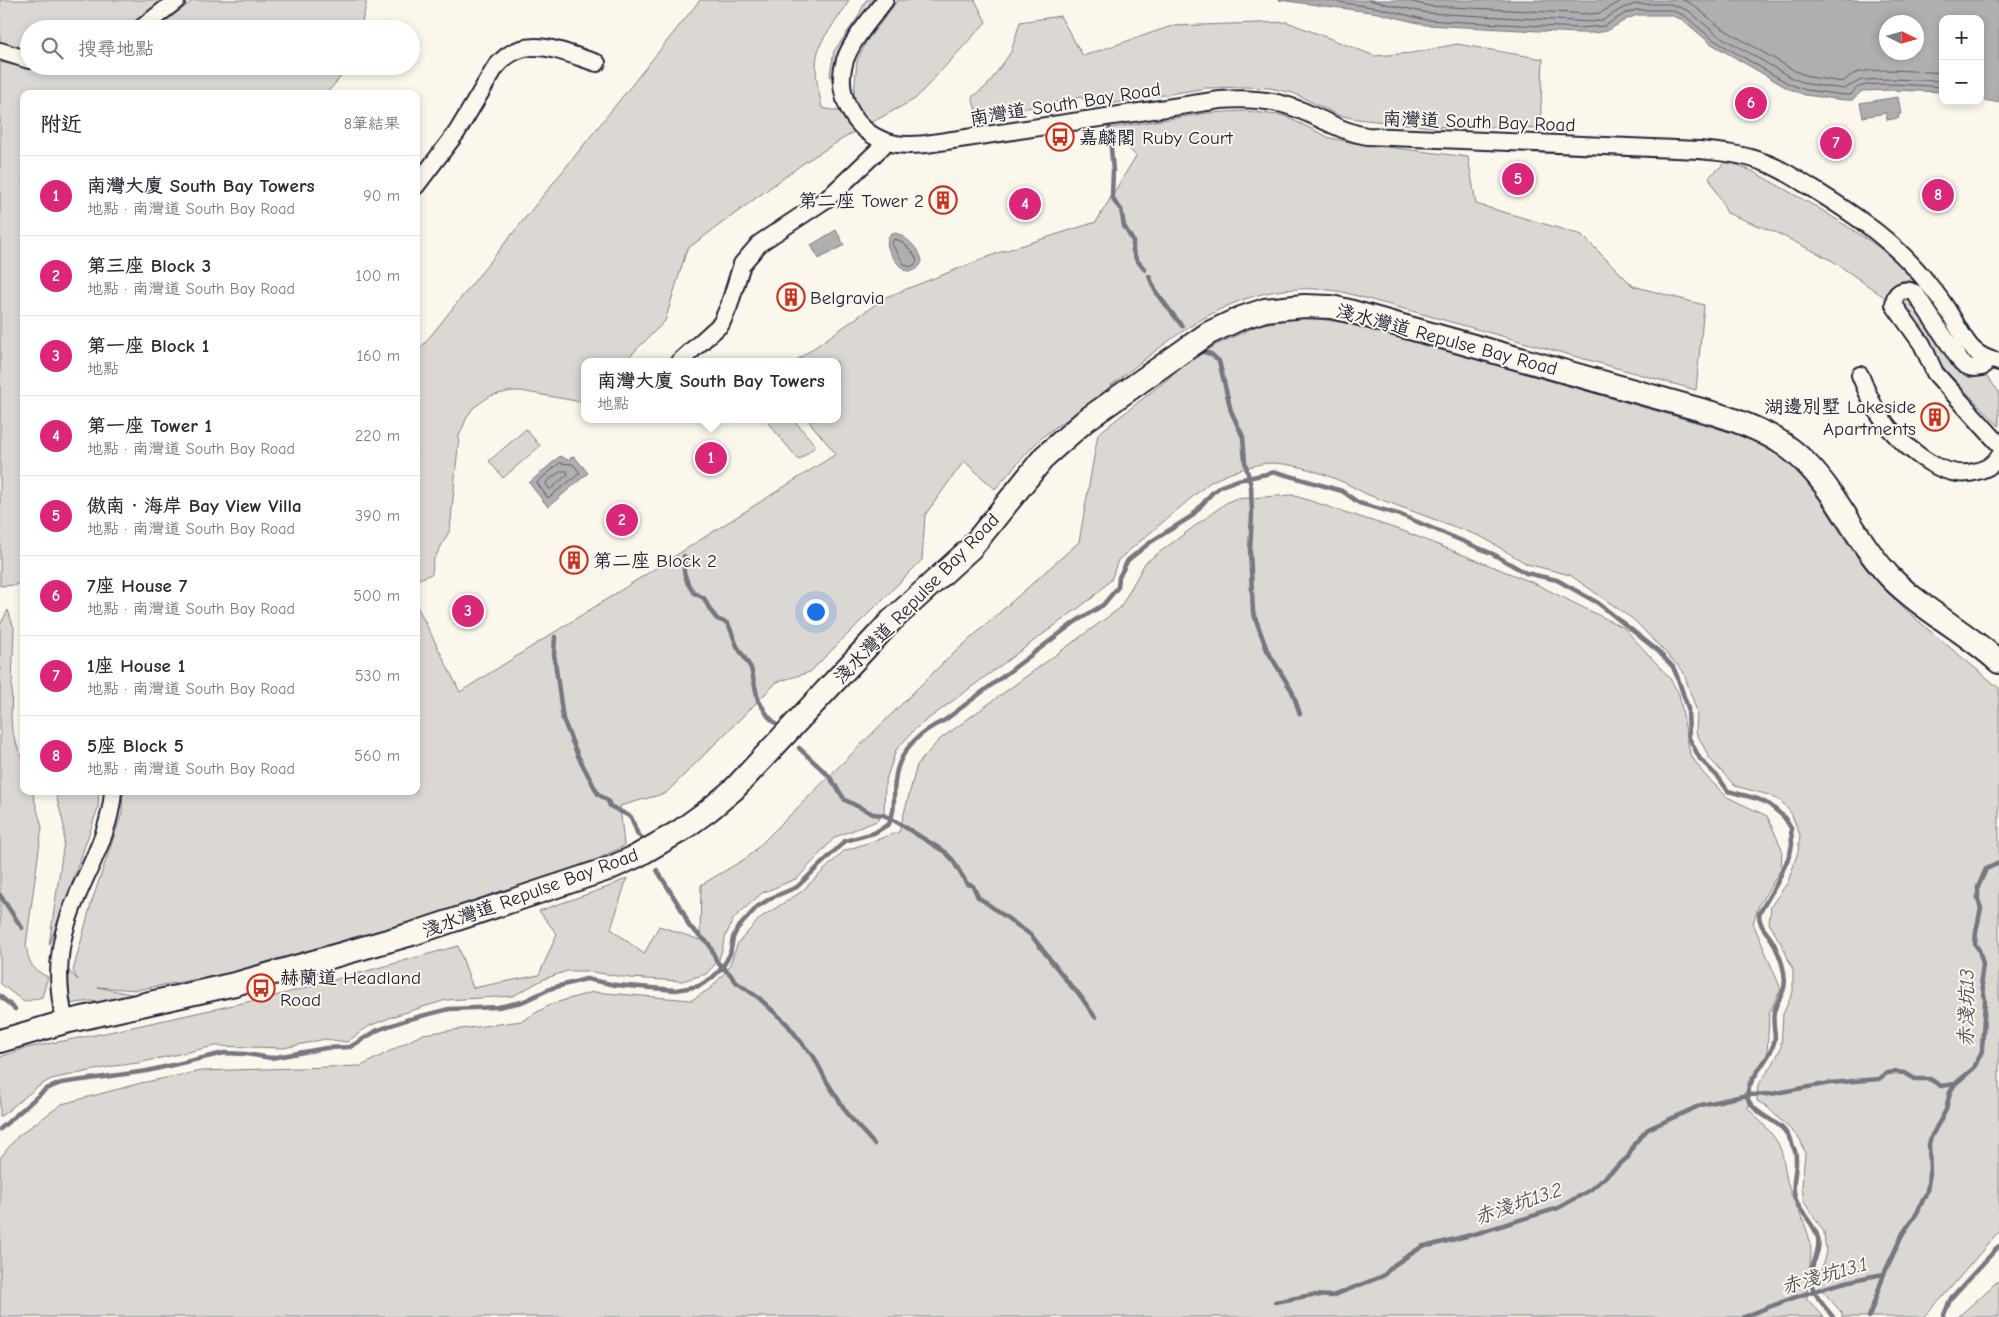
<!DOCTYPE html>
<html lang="zh-TW">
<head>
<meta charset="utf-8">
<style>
	:root { --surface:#fff; --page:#f7f7f7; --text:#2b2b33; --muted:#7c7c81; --line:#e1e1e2; --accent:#db2777 }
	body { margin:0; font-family:"Comic Neue","LXGW WenKai TC",sans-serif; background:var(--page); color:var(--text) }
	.controls { position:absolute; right:15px; top:15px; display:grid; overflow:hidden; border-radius:10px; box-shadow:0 2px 8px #0003 }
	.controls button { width:45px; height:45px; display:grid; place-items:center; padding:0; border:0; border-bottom:1px solid var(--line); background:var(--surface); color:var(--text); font:25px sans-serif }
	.compass { position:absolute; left:1879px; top:15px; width:45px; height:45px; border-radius:50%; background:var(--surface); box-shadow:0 2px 8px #0003; rotate:95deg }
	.you { position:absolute; left:815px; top:611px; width:18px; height:18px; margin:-12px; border:4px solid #fff; border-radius:50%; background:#1a73e8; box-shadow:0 0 0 8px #1a73e833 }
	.badge { display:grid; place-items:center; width:32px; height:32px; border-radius:50%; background:var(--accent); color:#fff; font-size:16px; font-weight:700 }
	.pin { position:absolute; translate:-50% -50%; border:2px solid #fff; box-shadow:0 1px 5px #0006 }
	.popup { position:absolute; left:581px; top:358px; width:260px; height:65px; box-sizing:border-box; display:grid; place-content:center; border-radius:10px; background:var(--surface); filter:drop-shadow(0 1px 4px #0005); font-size:16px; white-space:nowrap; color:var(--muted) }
	.popup b { font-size:19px; color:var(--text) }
	.popup::after { content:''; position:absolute; left:50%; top:100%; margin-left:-10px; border:10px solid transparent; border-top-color:var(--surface) }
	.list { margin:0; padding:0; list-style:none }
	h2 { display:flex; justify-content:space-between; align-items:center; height:65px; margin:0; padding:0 20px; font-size:21px }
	h2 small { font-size:16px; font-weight:400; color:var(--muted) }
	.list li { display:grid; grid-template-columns:32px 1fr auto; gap:15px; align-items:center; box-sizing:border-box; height:80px; padding:0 20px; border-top:1px solid var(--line) }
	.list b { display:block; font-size:19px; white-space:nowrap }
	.list p { margin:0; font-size:16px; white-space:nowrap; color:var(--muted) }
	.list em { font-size:16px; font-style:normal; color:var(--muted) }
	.icon { flex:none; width:28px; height:28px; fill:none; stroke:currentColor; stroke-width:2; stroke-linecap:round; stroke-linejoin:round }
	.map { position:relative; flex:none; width:1999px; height:1317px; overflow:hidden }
	.search { position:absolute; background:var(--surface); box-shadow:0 2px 8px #0003; left:20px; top:20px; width:400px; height:55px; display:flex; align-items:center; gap:12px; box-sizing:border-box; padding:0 18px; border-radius:28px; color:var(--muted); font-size:19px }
	.panel { position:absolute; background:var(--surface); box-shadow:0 2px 8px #0003; left:20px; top:90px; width:400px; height:705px; border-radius:10px }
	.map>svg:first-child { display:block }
	.green { fill:#dbd8d3; stroke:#7e7d87 }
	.water { fill:#b1aeb0; stroke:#787681; fill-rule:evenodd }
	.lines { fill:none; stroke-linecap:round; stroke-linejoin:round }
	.shore { stroke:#5b5a6a; stroke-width:1 }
	.stream { stroke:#787681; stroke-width:4.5 }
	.street-casing { stroke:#22223b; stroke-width:20 }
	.secondary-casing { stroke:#22223b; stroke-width:26 }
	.street { stroke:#fbf7ec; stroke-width:16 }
	.secondary { stroke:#fbf7ec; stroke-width:22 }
	.labels { text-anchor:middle; stroke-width:4; stroke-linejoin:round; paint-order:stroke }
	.street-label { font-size:19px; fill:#22223b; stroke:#fbf7ec }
	.poi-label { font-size:19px; fill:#22223b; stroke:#fbf7ec; text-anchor:start }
	.water-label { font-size:20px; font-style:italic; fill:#545364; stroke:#fbf7ec }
</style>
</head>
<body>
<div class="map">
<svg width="1999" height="1317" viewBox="0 0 1999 1317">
	<rect width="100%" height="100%" fill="#fbf7ec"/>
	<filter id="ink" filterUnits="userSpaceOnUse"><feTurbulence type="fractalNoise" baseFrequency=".02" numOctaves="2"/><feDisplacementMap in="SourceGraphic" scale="10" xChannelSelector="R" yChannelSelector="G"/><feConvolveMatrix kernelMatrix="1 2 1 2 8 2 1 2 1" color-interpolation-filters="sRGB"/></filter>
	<g filter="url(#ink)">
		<path class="green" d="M0,0h173l-38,29h-106v28l-29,-10z
			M194,0h172v6l-6,23h-205z
			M700,0h149c-7,16 -24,32 -29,46 -8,20 -2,41 2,62l25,5 7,19 -49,30 -118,87 -22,72 -41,41h-39v39l-4,1 -60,-11h-10l-21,5 -17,12 -6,9 -8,19 -9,94 -17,31 -1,13 -16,6v-226z
			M866,0h12l-40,77 -4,14 -4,-17 4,-23 24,-34z
			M898,0h77l11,22 -71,77 -48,26 -11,-21 -2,-10 3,-33 9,-19z
			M1060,16l23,40 89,-30 115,-4 88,34 37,-3 45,-9 86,15 -3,70 -68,-3 -39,1 -76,-8 -19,-4 -45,-22 -23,-5 -24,-1 -40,1 -116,19 -9,-10 -103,21 -6,-21 15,-11 24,-34 9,-30z
			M0,62c31,8 57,10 88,4h262l-24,28h-302v479l-7,12 -17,1z
			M1246,111l39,5 45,22 24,5 114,14 8,47 106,31 51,51 71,19 -8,85 -353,-98c-99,-17 -157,35 -230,92 -11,10 -23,20 -35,28 -11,8 -22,14 -32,22 -17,14 -35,38 -51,55l-31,-28 -39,54 -3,45 -112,112 -33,10 -111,111 -46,13 4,40 -27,13 -137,51 -184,55 -140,25 -38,-3 42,9 -31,8 -17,-3 -25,3 -2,-41 3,7 10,10 -5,-9 18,-67 31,-91 1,-22h293v-187l44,88 376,-238 -29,-35h30v-57h-43l92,-65 112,-44 98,-31 40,-66 -26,-28 98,-15z
			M1727,161l25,10 68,38 53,34 52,42 39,62 35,45v34l-51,-53 -54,-69 -61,-43 -56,-28 -50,-20 -18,-36z
			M1312,318l34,5 367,104c18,6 37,10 53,20 52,31 69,88 108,131 37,41 83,74 125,110v543l-57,67 -19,19h-81v-4l-21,-24 -3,-6 8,-31 -2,-20 -20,-30 -2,-16 3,-33 -5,-14 -34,-33 -9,-5 1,-16 15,-21 8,-16 2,-34 10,-22v-22l-10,-23 -14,-24 2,-17 17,-24 10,-30 2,-17 -9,-22 -9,-11 -13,-7 -34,-9 -25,-27 -14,-27 1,-20 -14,-41 -49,-51 -64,-45 -43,-11 -45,-27 -116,-43c-28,-16 -63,-30 -95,-31 -16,0 -48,12 -62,20l-91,77 -7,20 -19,18 -176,130 -20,22 -11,33 -1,31 -7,7 -42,16 -37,41 -36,15 -28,25 -8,17 -7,25 -13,14 -24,7 -53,-3 -42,-7h-20l-23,8 -31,17 -67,4 -49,15 -28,11 -22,16 -22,-3 -41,9 -69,-2 -77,17 -24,3 -63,13 -15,9 -36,29v-60l26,-9 79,-15 174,-38 179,-49 15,42 66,-13 18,-41 -18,-23 69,-24 19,-9 -16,51 33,25 15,-28 41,14 1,-55 47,-28 197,-196 134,-119 19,-108 95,-75 23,-14 43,-20 31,-6z
			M772,419h21l23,27 -17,14 -31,-37z
			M526,429l14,17 -37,32 -14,-17z
			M1292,495l111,36 131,52 90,45 45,49 10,17 11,60 13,19 24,24 40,19 15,33 -1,20 -22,36 -6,18 28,66 -12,24 -2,44 -19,25v26c9,10 20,20 28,32 9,13 8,33 13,48 7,22 22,41 22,65 -1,15 -4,31 -4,46l17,18h-1824v-159l18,-22 44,-32 79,-21 60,-12 160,-5 62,-32 99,-13 29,-17 42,-12 99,8 19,-12 17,-19 10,-26 22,-25 41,-26 43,-41 55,-19 18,-67 22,-25 181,-132 25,-45 81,-60 8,-4z
			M8,610l6,18 -3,88 1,15 12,35v25h8l10,36 -16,118c3,18 5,24 22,32l-6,20 -18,5 -24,-19v-358z
			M55,791h44l-1,17 -31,89 -18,48 15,-103v-16z
			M1999,1280v37h-41z"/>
		<path class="water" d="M1279,0h720v103l-19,-4v-80h-37v73l-51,-2 -30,1 -10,9h-8l-39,-5 -18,-7 -77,-45 -27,-23 -13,-5h-33l-10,4 -20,12 -14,2h-15l-152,-8 -48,-12zM1916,22v30h-30v-30z
			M1898,97l3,17h-3l1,4 -12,2 -1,-7 -23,4 -3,-14z
			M836,230l8,15 -25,14 -8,-14z
			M895,233c10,2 26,18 27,28 -3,9 -10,12 -18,9 -9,-8 -27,-31 -9,-37z
			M560,456l8,4 6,-4 14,17 -40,34 -19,-24z"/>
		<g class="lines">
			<path class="shore" d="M1324,0l55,8 47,12 152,8 27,-2 19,-12 12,-4h35l14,6 27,23 77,45 17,6 38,5h7c2,-3 4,-7 8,-8 15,-6 66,-1 84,0
				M1368,0l59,13 165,9 11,-2 18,-11 14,-5h36l18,7 27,23 76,44 16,6 36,5 17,-9 31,-1 51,2
				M1404,0l25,6 162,8 9,-1 23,-13
				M1683,0l10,5 27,22 75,44 15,6 33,5c4,-4 8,-7 13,-9 20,-6 65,-1 87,0
				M894,239c8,0 21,14 23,22l-3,4 -5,2 -5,-3 -12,-20z
				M560,463l13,1 7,9 -32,25 -11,-15z
				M561,471h6l1,3 -17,15h-2l-3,-6z"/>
			<path class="stream" d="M1109,125l4,46 -1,25 4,8 5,5 3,17 9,15v10l3,8 9,11
				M1149,276l7,16 26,34
				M1200,351l11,3 8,7 12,50 12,26 2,25 6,24 1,29 -2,36 3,61 14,38 25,41 8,23
				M684,556v16l4,12 6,9 10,5 6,12 7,9 10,4 3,5 7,18 14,22 7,32 10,16 7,7
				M555,637l-1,17 9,65 15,37 20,38 10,7 2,5 21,11 7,18 9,6
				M799,748l30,28 16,24 28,14 10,1 9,4 53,33 7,7 15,25 6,2 5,11 53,38 40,51 8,8 16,23
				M657,870l26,42 6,14 20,18 8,18 13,12 6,8 23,16 28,26 17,22 10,11 13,25 22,34 25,28
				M0,895l22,33
				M0,996l15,13
				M0,1129l46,-40 15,-6 86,-12 77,-18 22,1 25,4 55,-10 24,-1 28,-17 28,-10 43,-11 49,-2 24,-5 30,-14 34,-9 30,6 60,5 23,-4 13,-8 10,-10 8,-14 3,-16 4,-9 20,-22 14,-9 26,-11 48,-46 29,-8 15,-9c7,-14 4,-28 6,-43 3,-30 24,-49 50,-61l130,-98 28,-17 15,-18 1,-10 9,-17 24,-19 40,-25 20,-23 9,-7 17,-6 38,-8 66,19 17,12 42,12 92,39 33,19 31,7 41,23 60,48 15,16 4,9 11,32 1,30 11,21 19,19 9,13 30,8 12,6 14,12 7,11 1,16 -2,10 -13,29 -18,31c0,14 10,19 15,30 6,12 13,30 10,44 -2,8 -8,15 -10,24 -3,20 7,22 -6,44 -6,10 -24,31 -20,43 5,13 24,20 34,29 6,5 10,16 13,23 4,14 -3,27 -1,41 2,19 20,29 24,46 2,9 -2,18 -5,26 -8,24 7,36 20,53
				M1275,1302l37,-7 20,1 51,-20 11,-11 29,-19 9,-1 46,-12 80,-25 32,-18 38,-33 6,-13 14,-15 53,-24 46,-10 24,-1 59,-11 49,-4 8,-6 8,-1 10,1 10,6h15l11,7 14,-2
				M1744,1317c45,-19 92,-35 140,-43
				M1869,1317l15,-43 19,-41 14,-20 10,-22 3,-18 -1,-29 2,-7 15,-27 4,-18 5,-8 19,-16 8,-17 3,-51 -4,-21 2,-15 -4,-14 -4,-6 1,-12 5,-24 -3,-8v-13l8,-18 13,-6
				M1943,1317l8,-19 48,-52"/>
			<g class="street-casing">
				<path id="street" d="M885,0c-14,19 -32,38 -40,60 -11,34 9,72 43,82 12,4 25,3 38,2l294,-44c27,-2 54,-1 80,10 23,9 42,22 67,26l332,14c22,2 43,4 64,12 18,6 34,17 50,27 44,27 85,55 117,97 7,8 14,18 20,28 15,24 18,41 49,48
					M140,29l37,-29
					M0,51l29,9
					M416,186l41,-54 38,-64c28,-37 66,-16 102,-5
					M1988,360l-6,7c-9,2 -14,1 -21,-5l-46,-69c-12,-6 -21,-1 -21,12l28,39 13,29 64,71
					M679,362l42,-38 8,-18 13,-42 18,-21 68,-45 59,-56
					M1860,375c6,14 11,28 20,41 18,26 60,65 94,56 10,-2 20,-7 25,-16
					M65,1022c-8,-34 -9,-68 3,-102 14,-44 42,-81 45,-129"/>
			</g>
			<g class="secondary-casing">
				<path id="secondary" d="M0,1041l65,-19 170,-38 177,-50 196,-65 29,-13 43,-25 29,-21 25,-21 157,-168 80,-73 74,-92 41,-36 100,-71 23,-16 32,-15 24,-8 39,-4 27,1 18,4 367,103c57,18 87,36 120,87 18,27 33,54 55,77 33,33 74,53 108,84"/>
			</g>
			<use href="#street" class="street"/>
			<use href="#secondary" class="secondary"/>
		</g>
	</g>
	<defs>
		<g id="bus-ring" transform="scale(1.4375)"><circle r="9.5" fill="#fbf7ec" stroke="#c8321e" stroke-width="1.5"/><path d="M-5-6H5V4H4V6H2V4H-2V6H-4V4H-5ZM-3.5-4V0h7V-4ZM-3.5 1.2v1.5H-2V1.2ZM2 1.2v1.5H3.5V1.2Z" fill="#c8321e"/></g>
		<g id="building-ring" transform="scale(1.4375)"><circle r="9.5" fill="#fbf7ec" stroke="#c8321e" stroke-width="1.5"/><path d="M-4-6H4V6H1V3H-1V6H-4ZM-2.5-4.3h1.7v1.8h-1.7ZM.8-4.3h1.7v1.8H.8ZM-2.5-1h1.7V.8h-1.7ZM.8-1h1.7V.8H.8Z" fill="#c8321e"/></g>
	</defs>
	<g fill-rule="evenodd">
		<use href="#bus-ring" x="1060" y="137"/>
		<use href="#building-ring" x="943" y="200"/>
		<use href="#building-ring" x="791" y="297"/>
		<use href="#building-ring" x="1935" y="417"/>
		<use href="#building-ring" x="574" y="560"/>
		<use href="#bus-ring" x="261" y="988"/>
	</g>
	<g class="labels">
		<g class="street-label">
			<text transform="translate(1065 103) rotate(-9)" y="7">南灣道 South Bay Road</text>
			<text transform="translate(1479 121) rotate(2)" y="7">南灣道 South Bay Road</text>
			<text transform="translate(1447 339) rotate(15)" y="7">淺水灣道 Repulse Bay Road</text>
			<text transform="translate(916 598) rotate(-46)" y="7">淺水灣道 Repulse Bay Road</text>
			<text transform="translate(530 892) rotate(-20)" y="7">淺水灣道 Repulse Bay Road</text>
		</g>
		<g class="poi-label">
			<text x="1079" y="144">嘉麟閣 Ruby Court</text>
			<text x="924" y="207" text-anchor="end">第二座 Tower 2</text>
			<text x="810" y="304">Belgravia</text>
			<text x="1916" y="413" text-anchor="end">湖邊別墅 Lakeside<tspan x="1916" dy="22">Apartments</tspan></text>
			<text x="593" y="567">第二座 Block 2</text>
			<text x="280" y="984">赫蘭道 Headland<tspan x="280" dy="22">Road</tspan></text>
		</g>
		<g class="water-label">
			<text transform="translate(1966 1008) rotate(-89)" y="7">赤淺坑13</text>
			<text transform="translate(1518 1203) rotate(-19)" y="7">赤淺坑13.2</text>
			<text transform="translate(1824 1275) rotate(-16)" y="7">赤淺坑13.1</text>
		</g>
	</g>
</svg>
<div class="controls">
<button>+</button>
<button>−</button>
</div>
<svg class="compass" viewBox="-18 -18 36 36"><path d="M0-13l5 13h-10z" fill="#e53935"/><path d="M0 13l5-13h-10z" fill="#7c7c81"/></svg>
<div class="you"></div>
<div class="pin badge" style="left:711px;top:458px">1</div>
<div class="popup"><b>南灣大廈 South Bay Towers</b>地點</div>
<div class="pin badge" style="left:622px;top:520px">2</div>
<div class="pin badge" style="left:468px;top:611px">3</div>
<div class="pin badge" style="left:1025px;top:204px">4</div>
<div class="pin badge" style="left:1518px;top:179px">5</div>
<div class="pin badge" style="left:1751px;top:103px">6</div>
<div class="pin badge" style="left:1836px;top:143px">7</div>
<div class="pin badge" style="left:1938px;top:195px">8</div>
<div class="search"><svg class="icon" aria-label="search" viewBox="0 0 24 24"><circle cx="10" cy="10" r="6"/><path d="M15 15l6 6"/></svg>搜尋地點</div>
<section class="panel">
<h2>附近<small>8筆結果</small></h2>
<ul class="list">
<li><span class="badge">1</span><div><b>南灣大廈 South Bay Towers</b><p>地點 · 南灣道 South Bay Road</p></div><em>90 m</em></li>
<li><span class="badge">2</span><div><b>第三座 Block 3</b><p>地點 · 南灣道 South Bay Road</p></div><em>100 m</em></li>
<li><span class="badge">3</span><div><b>第一座 Block 1</b><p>地點</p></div><em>160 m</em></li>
<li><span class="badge">4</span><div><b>第一座 Tower 1</b><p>地點 · 南灣道 South Bay Road</p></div><em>220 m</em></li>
<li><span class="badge">5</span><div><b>傲南．海岸 Bay View Villa</b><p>地點 · 南灣道 South Bay Road</p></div><em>390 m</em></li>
<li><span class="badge">6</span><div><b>7座 House 7</b><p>地點 · 南灣道 South Bay Road</p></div><em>500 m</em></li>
<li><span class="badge">7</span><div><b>1座 House 1</b><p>地點 · 南灣道 South Bay Road</p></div><em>530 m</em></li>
<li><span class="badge">8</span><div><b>5座 Block 5</b><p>地點 · 南灣道 South Bay Road</p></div><em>560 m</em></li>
</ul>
</section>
</div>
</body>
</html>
